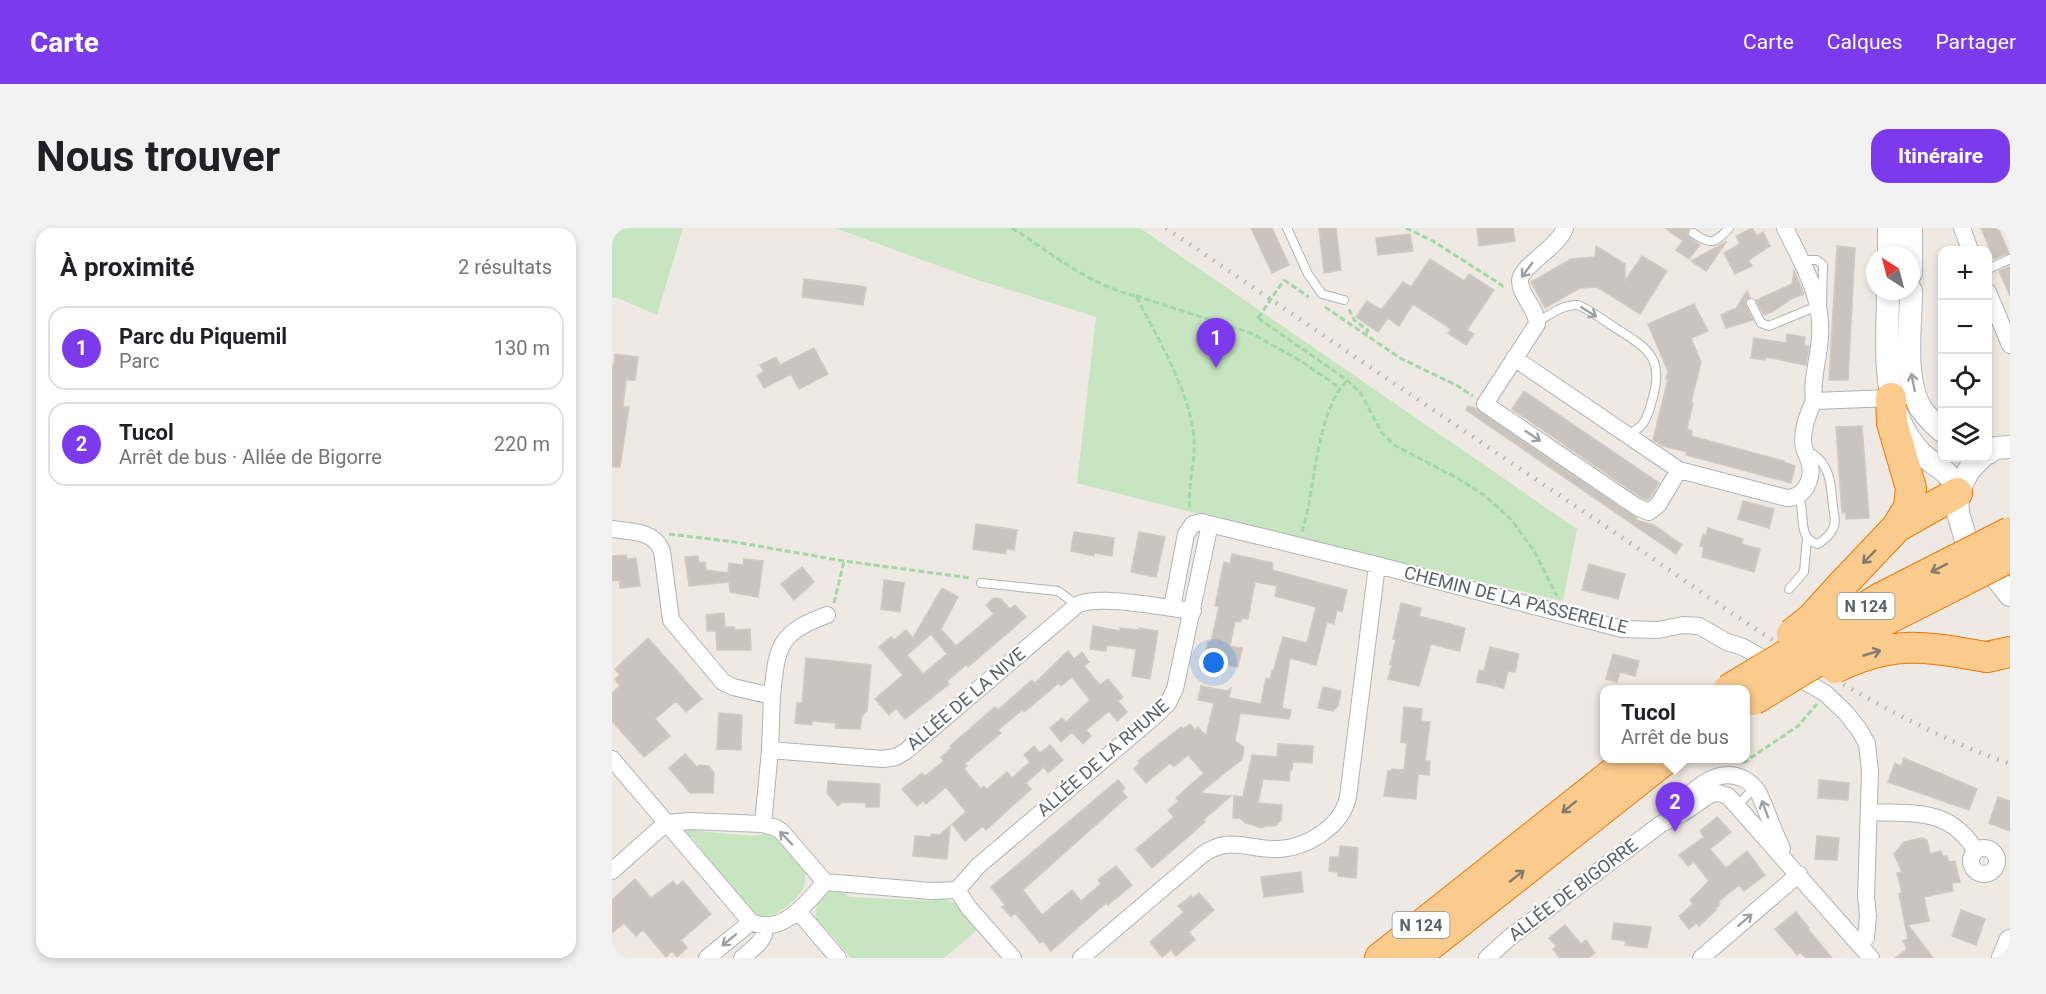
<!DOCTYPE html>
<html lang="fr">
<head>
<meta charset="utf-8">
<style>
	:root { --surface:#fff; --page:#f2f2f2; --text:#202124; --muted:#757577; --line:#e0e0e0; --accent:#7c3aed }
	body { margin:0; font-family:Roboto,sans-serif; background:var(--page); color:var(--text) }
	.controls { position:absolute; right:18px; top:18px; display:grid; overflow:hidden; border-radius:12px; box-shadow:0 3px 9px #0003 }
	.controls button { width:54px; height:54px; display:grid; place-items:center; padding:0; border:0; border-bottom:2px solid var(--line); background:var(--surface); color:var(--text); font:30px sans-serif }
	.compass { position:absolute; left:1254px; top:18px; width:54px; height:54px; border-radius:50%; background:var(--surface); box-shadow:0 3px 9px #0003; rotate:324deg }
	.you { position:absolute; left:602px; top:435px; width:21px; height:21px; margin:-15px; border:4px solid #fff; border-radius:50%; background:#1a73e8; box-shadow:0 0 0 9px #1a73e833 }
	.badge { display:grid; place-items:center; width:39px; height:39px; border-radius:50%; background:var(--accent); color:#fff; font-size:20px; font-weight:700 }
	.pin { position:absolute; translate:-50% -50px; filter:drop-shadow(0 2px 3px #0008) }
	.pin::after { content:''; position:absolute; top:32px; width:21px; height:18px; background:inherit; clip-path:polygon(0 0,100% 0,50% 100%) }
	.popup { position:absolute; left:988px; top:457px; width:150px; height:78px; box-sizing:border-box; display:grid; place-content:center; border-radius:12px; background:var(--surface); filter:drop-shadow(0 2px 4px #0005); font-size:20px; white-space:nowrap; color:var(--muted) }
	.popup b { font-size:22px; color:var(--text) }
	.popup::after { content:''; position:absolute; left:50%; top:100%; margin-left:-12px; border:12px solid transparent; border-top-color:var(--surface) }
	.list { margin:0; padding:0; list-style:none }
	h2 { display:flex; justify-content:space-between; align-items:center; height:78px; margin:0; padding:0 24px; font-size:26px }
	h2 small { font-size:20px; font-weight:400; color:var(--muted) }
	.list li { display:grid; grid-template-columns:39px 1fr auto; gap:18px; align-items:center; box-sizing:border-box; height:84px; margin:0 12px 12px; padding:0 12px; border:2px solid var(--line); border-radius:18px }
	.list b { display:block; font-size:22px; white-space:nowrap }
	.list p { margin:0; font-size:20px; white-space:nowrap; color:var(--muted) }
	.list em { font-size:20px; font-style:normal; color:var(--muted) }
	.icon { flex:none; width:33px; height:33px; fill:none; stroke:currentColor; stroke-width:2; stroke-linecap:round; stroke-linejoin:round }
	.map { position:relative; flex:none; width:1398px; height:730px; overflow:hidden; border-radius:18px }
	header { display:flex; align-items:center; gap:36px; box-sizing:border-box; height:84px; padding:0 30px; background:var(--accent); color:#fff }
	header strong { font-size:28px }
	nav { display:flex; gap:33px; margin-inline-start:auto; font-size:21px }
	.intro { display:flex; align-items:center; justify-content:space-between; box-sizing:border-box; height:144px; padding:0 36px }
	h1 { margin:0; font-size:42px }
	.button { padding:15px 27px; border-radius:18px; background:var(--accent); color:#fff; font-size:21px; font-weight:700 }
	main { display:flex; gap:36px; padding:0 36px }
	aside { flex:1; background:var(--surface); border-radius:18px; box-shadow:0 3px 9px #0003 }
	.map>svg:first-child { display:block }
	.green { fill:#c7e5c0 }
	.building { fill:#c9c4bf; stroke:#d2cac2; stroke-width:1.5; fill-rule:evenodd }
	.lines { fill:none; stroke-linecap:round; stroke-linejoin:round }
	.lane-casing { stroke:#afb3b6; stroke-width:10 }
	.street-casing { stroke:#afb3b6; stroke-width:18 }
	.secondary-casing { stroke:#b0b5b8; stroke-width:24 }
	.highway-casing { stroke:#ee7803; stroke-width:32 }
	.path { stroke:#a3d7a7; stroke-width:3; stroke-dasharray:6 3; stroke-linecap:butt }
	.lane { stroke:#fff; stroke-width:8 }
	.street { stroke:#fff; stroke-width:16 }
	.secondary { stroke:#fff; stroke-width:22 }
	.highway { stroke:#fbca8d; stroke-width:30 }
	.rail { stroke:#b2b3b4; stroke-width:4.5; stroke-dasharray:1.5 8; stroke-linecap:butt }
	.highway-bridge-casing { stroke:#ee7803; stroke-width:32; stroke-linecap:butt }
	.path-bridge { stroke:#a3d7a7; stroke-width:3; stroke-dasharray:6 3; stroke-linecap:butt }
	.highway-bridge { stroke:#fbca8d; stroke-width:30 }
	.oneway { stroke:#9da0a2 }
	.oneway2 { stroke:#837b6e }
	.labels { text-anchor:middle; stroke-width:4.5; stroke-linejoin:round; paint-order:stroke }
	.shield { fill:#fff; stroke:#8c9092; stroke-width:1.5 }
	.shield-label { font-size:16px; font-weight:bold; fill:#5b6164 }
	.street-label { font-size:18px; fill:#5b6164; stroke:#fff }
</style>
</head>
<body>
<header>
<strong>Carte</strong>
<nav><a>Carte</a><a>Calques</a><a>Partager</a></nav>
</header>
<div class="intro"><h1>Nous trouver</h1><a class="button">Itinéraire</a></div>
<main>
<aside>
<h2>À proximité<small>2 résultats</small></h2>
<ul class="list">
<li><span class="badge">1</span><div><b>Parc du Piquemil</b><p>Parc</p></div><em>130 m</em></li>
<li><span class="badge">2</span><div><b>Tucol</b><p>Arrêt de bus · Allée de Bigorre</p></div><em>220 m</em></li>
</ul>
</aside>
<div class="map">
<svg width="1398" height="730" viewBox="0 0 1398 730">
	<rect width="100%" height="100%" fill="#eee9e3"/>
	<path class="green" d="M0,0h71l-26,87 -42,-18 -3,1z
		M223,0h305l437,301 -14,72 -317,-75 -169,-43 19,-166 -127,-40z
		M79,599l3,3c17,2 52,7 67,5 6,-1 7,-3 14,-2 20,25 48,42 16,70 -11,9 -19,15 -34,13l-37,-41 -28,-38 -8,-1 -2,-5 1,-2z
		M222,663l11,1 4,5 84,4 4,-5 20,8 21,25 -34,29h-93l-25,-29h-6c-9,-16 -4,-33 14,-38z"/>
	<path class="building" d="M639,0h21l17,37 -17,8z
		M707,0h17l5,42 -17,3z
		M865,0h36l2,13 -36,5z
		M1053,0h24l-2,4 1,4 12,9 -11,14 -13,-9 7,-9z
		M1140,0l5,8 6,-4 7,14 -21,14 3,6 -17,8 -11,-21 16,-9 -4,-8z
		M1369,0h17l11,25 -15,6z
		M798,6l3,17 -35,4 -2,-17z
		M1115,13l-21,30 -15,-10z
		M984,18l29,18v17l17,-25 25,15 -27,43 -43,-27 -17,1 -35,20 -14,-26 40,-23 24,-2z
		M1225,18l18,2 -7,132h-19z
		M818,31l34,22 5,-7 25,16 -27,40 7,4 -8,11 -18,-12 3,-4 -38,-25 -14,22 -11,-8 -10,14 -22,-15 11,-16 14,9 22,-28 8,5z
		M1398,38v30l-11,-25z
		M1182,42l10,24 -13,5 -17,12 -10,4 -8,-15 36,-16z
		M192,51l62,8 -3,18 -61,-8z
		M1135,63l3,6 -4,2 -1,4 8,17 -27,8 -5,-13 13,-6 1,1z
		M1082,76l14,27 -17,7 10,24 -10,40 2,1 -6,26 5,2 -1,5 93,25v1l11,4 -4,17 -105,-28 1,-3 -24,-6 -10,-6 15,-61h-2l2,-8 -20,-47z
		M1175,106l18,3 -1,9h5l-3,19 -40,-8 -1,3 -14,-2 3,-20 32,5z
		M202,120l14,26 -29,15 -8,-15 -27,14 -7,-13 7,-3 -4,-7 16,-8 4,8z
		M3,126l23,3 -3,23h-9l-3,27h6l-9,60h-8v-102h2z
		M912,163l135,92 -9,15 -3,2 -5,-2 -130,-89z
		M856,178l8,3 161,109 -1,2 18,5 28,20 -6,9 -210,-144z
		M1250,198l7,92 -23,1v-6h-4l-6,-86z
		M1131,273l31,8 -5,19 -31,-9z
		M364,296l41,6 -3,20 -8,-1v5l-33,-5z
		M1096,300l35,11 -2,5 19,5 -6,23 -52,-15 2,-10 -4,-1 3,-12 3,1z
		M462,304l40,6 -2,18 -17,-3 -1,3 -23,-5z
		M527,304l26,5 -9,40 -25,-5z
		M620,326l41,9 -1,7 75,20 -5,22 -5,-2 -3,14 -7,-2 -11,43 -26,-7 -8,50 9,2 -2,9 -49,-6 -5,28 9,6 -2,12 -42,34 31,3 -28,24 2,2 -53,46 -16,-19 38,-32 -6,-7 11,-9 -3,-3 28,-25 -16,-18 -12,10 -3,1 -3,-3 -24,20 -12,-14 6,-6 -2,-2 43,-34 2,2 7,-5 5,6 3,-3 8,9 8,-33 -16,-3 3,-14 26,5 4,-3 -2,10 32,6 5,-26 4,1 2,-8 1,1 10,-35 24,6 9,-36 -41,-11 2,-10 -22,-4 -7,37 -6,-1 -1,4 -6,-1 -5,25 12,2 -4,19 -34,-6 4,-19h3l8,-35 -4,-1 9,-44 6,2z
		M14,327l1,4 9,-1 4,28 -20,2 -1,-8 -7,1v-25z
		M86,328l1,7 6,-1 1,8 22,3 1,-10 14,2 1,-6 19,2 -5,36 -28,-5 -1,-10 -40,4 -4,-29z
		M977,336l36,10 -7,25 -36,-9z
		M190,339l12,15 -20,18 -13,-16z
		M272,352l20,3 -4,29 -19,-3z
		M330,360l16,9 -17,32 15,17 38,-32 -8,-9 8,-7 7,1 9,10 5,-4 11,12 -58,50 -2,-2 -19,16 2,3 -44,35 -9,-11 -7,7 -14,-16 28,-24 -24,-28 12,-10 3,3 12,-10 7,8zM319,406l16,20 -24,20 -16,-19z
		M789,375l20,5 -2,8 46,12 -5,23 -29,-7 -12,42 -31,-7 4,-14 -2,-1 6,-25h-3z
		M112,385l1,14h9v3l16,-1 1,21h-34l-1,-19h-9l-1,-16z
		M481,398l27,5v-3l19,2v-2l19,3 -8,48 -18,-3 4,-27 -29,-4 -1,6 -16,-2z
		M36,410l54,61 -16,13 -10,-11 -21,18 15,17 -26,21 -32,-36v-28l8,-7 -5,-7 5,-4 -5,-6z
		M878,419l29,7 -4,18 -7,-1 -4,17 -27,-6 2,-12 5,1z
		M456,423l6,8 8,-7 7,10 -5,4 16,19 8,-6 15,18 -5,4 9,11 -10,9 -8,-10 -23,19 5,6 -8,8 -11,-12 -11,10 -11,-14 12,-10 4,4 24,-22 -18,-23 -11,9 -2,-3 -35,29 -2,-2 -24,20 3,3 -37,31 3,2 -3,3 17,20 3,-3 3,3 20,-17 5,6 18,-16 -6,-7 10,-9 6,7 10,-8 13,15 -15,13 -4,-6 -18,16 5,6 -45,41 -3,-4 -18,15 -13,-17 14,-12 -20,-25 -20,17 -3,-3 -6,5 -15,-17 20,-16 3,3 19,-15 -3,-4 10,-9 -1,-2 45,-39 3,3 34,-30 3,3z
		M1001,426l26,7 -4,15 -15,-4 -3,10 -11,-3z
		M194,430l65,7 -4,46 -5,5 -2,13 -25,-1 1,-5 -24,-2v4l-17,-2 2,-20h5z
		M711,459l18,4 -3,15 -5,5 -15,-3z
		M792,479l18,2 -1,12 9,1 -5,39h5l-1,14 -11,-1 -2,25 -32,-3 4,-25h3l1,-2 12,1 3,-27 -6,-1z
		M107,485l23,2 -1,35 -24,-1z
		M666,516l35,2 -1,17 -19,-1 -1,8h-2l-1,11 -26,-2 -5,24 24,2 -1,15 -6,6h-9l-6,2 -6,-3 -9,-2 -5,-5h-7l1,-22 9,1 9,-42 25,2z
		M73,526l12,13 2,-2 10,1 5,7 -1,20h-23l-21,-25z
		M1292,530l73,31 -8,21 -81,-28 7,-19 6,3z
		M506,552l7,8 -3,3 5,6 -104,93 19,25 30,-25 9,11 20,-17 -3,-4 18,-14 16,19 -24,20 -2,-2 -55,48 -8,-10 -3,2 -25,-30 -4,4 -9,-10 3,-2 -14,-18z
		M1207,552l30,3 -1,17 -30,-2z
		M216,553l52,3 -1,23h-13v-4l-23,-1 -5,4 -11,-13z
		M1386,569l12,4v30l-21,-8z
		M1105,589l14,15 -21,17 16,19 21,-17 18,24 -21,16 -5,-6 -21,17 2,2 -5,5 1,1 -17,16 -3,-3 -7,6 -10,-13 14,-12 -3,-4 19,-19 -15,-19 -6,4 -9,-11 25,-18 -4,-6z
		M338,598l-3,33 -34,-3 2,-20 16,1v-3l8,1z
		M1205,608l22,2 -2,22 -22,-1z
		M1310,610l5,2 3,14 11,-3 2,6 4,-1 2,6 6,-1 5,21 -8,1 1,8 -29,6 5,24 -21,4 25,33h-38l12,-9 -4,-8 5,-2 -9,-45 3,-1 -5,-20 5,-1 -8,-18 10,-12z
		M728,618l18,2 -2,30 -18,-2v-4l-9,-1 1,-14h9z
		M689,644l2,20 -39,5 -3,-20z
		M23,651l16,19 22,-17 4,5 6,-5 28,33 -30,26 6,8 -10,9 -5,-6 -6,6 -23,-27 -7,6 -12,-13 -12,10v-33z
		M587,665l15,17 -25,22 6,8 -19,16 -5,-6 -9,7 -12,-15 34,-30 -6,-6 13,-10 2,2z
		M1349,682l24,9 -9,26 -24,-9z
		M1184,684l13,16 -1,1 24,29h-26l-6,-6 -3,3 -22,-26z
		M1002,695l37,4 -4,21 -22,-3 1,-4 -14,-2z
		M953,697l16,19 5,-4 9,13 -7,5h-28l-7,-9 3,-3 -7,-8z"/>
	<g class="lines">
		<g class="lane-casing">
			<path id="lane" d="M675,0l21,46 14,20 22,6
				M1081,5c17,12 22,11 36,-5
				M1376,41l22,-10
				M1139,75l10,20 8,3 53,-22 1,-39 -6,-5h-16
				M925,94c13,-7 26,-18 41,-17 12,5 24,14 36,22 35,22 52,31 37,77 -4,15 -8,25 -24,30
				M1186,267c9,16 -3,43 20,49 6,-4 14,-10 16,-18 2,-6 0,-13 -1,-19 -2,-21 -2,-40 -20,-53l-6,1
				M369,355l77,8 19,14
				M1177,361l15,-17 3,-34
				M1126,577l17,-18"/>
		</g>
		<g class="street-casing">
			<path id="street" d="M953,0c-7,20 -45,38 -45,53 0,15 17,27 17,43l-52,80 152,103 12,5 9,-7 21,-35
				M1173,0c17,35 38,68 35,109 -1,21 -9,43 -6,64l77,-3
				M1350,0l8,22
				M1376,64l22,53
				M902,130l165,112 108,28c17,0 26,-18 23,-34 -2,-8 -7,-14 -7,-23 0,-14 5,-28 11,-40
				M0,301c19,3 42,1 50,22l9,69 52,62 10,5 39,9 -2,54 113,9 13,-2 10,-6 171,-146c23,-11 88,3 116,6
				M560,380l14,-74 7,-10 8,-2 176,43 245,64 36,1 25,-5 16,1 28,16 16,5 82,46 21,20 14,18 7,13 3,27 -4,126 2,19 -2,22 -7,6
				M160,468c5,-48 5,-63 55,-81
				M0,531l139,163c31,14 56,-19 74,-40l106,9 26,-1 12,18 44,50
				M1066,577c18,-17 40,-39 66,-26 7,4 13,9 16,17 8,17 13,35 22,52
				M1257,584c45,2 80,-5 107,39
				M151,596l7,-74
				M1359 633a13 13 0 1 1 26 0a13 13 0 1 1-26 0Z
				M0,643l54,-48 24,-2 73,3 13,4 6,4 43,50
				M345,662l21,-24 177,-150 13,-13 7,-14 35,-165
				M186,683l40,47
				M95,730l44,-36
				M130,730c10,-9 24,-17 23,-32
				M469,730l121,-103c27,-20 46,-5 76,-6 29,-1 64,-23 70,-52l29,-232
				M875,730l22,-20 152,-114 22,-11 28,-19 8,-1 9,3 143,162
				M1089,730l98,-84"/>
		</g>
		<g class="secondary-casing">
			<path id="secondary" d="M1277,27v-27
				M1299,45v-45
				M1276,63c0,54 -9,115 30,159 15,18 32,16 39,43
				M1299,63c0,34 -8,85 9,116 6,9 14,17 22,24
				M1376,225l8,-5 14,-1
				M1369,230l-12,12 -12,23 1,20 8,27 44,55
				M1391,730l7,-17"/>
		</g>
		<g class="highway-casing">
			<path id="highway" d="M1285,299l60,-34
				M1229,358l56,-59 12,-20 2,-19 -19,-65 -1,-25
				M1375,429l23,-5
				M768,730l252,-200
				M802,730l253,-200"/>
		</g>
		<path class="path" d="M400,0c39,25 79,58 124,68 22,43 54,95 58,143 2,23 -7,46 -4,70
			M794,0l27,13 70,45 3,-1
			M672,52l25,17
			M524,68l115,37 50,28 39,27
			M713,79l75,51 56,27 17,11
			M737,81l5,11 14,10 -3,5
			M646,90l89,62 13,12 22,41 12,12 65,34 25,16 27,24 23,32 23,45
			M690,304c14,-44 13,-118 45,-152
			M57,306l66,8 109,19 127,17
			M222,375l10,-42
			M1131,535l55,-37 19,-22"/>
		<use href="#lane" class="lane"/>
		<use href="#street" class="street"/>
		<use href="#secondary" class="secondary"/>
		<use href="#highway" class="highway"/>
		<path class="rail" d="M554,0c151,103 302,206 454,308 124,85 247,177 390,228"/>
		<g class="highway-bridge-casing">
			<path id="highway-bridge" d="M1180,406l19,-15 30,-33
				M1223,440c59,-29 90,-21 152,-11
				M1116,462l154,-93 128,-65
				M1141,472l127,-77 130,-66"/>
		</g>
		<path class="path-bridge" d="M646,90l26,-38"/>
		<use href="#highway-bridge" class="highway-bridge"/>
	</g>
	<defs><path id="oneway-shaft" d="M-6 0H5M1.5-3L5.5 0L1.5 3" fill="none" stroke-width="1.6" stroke-linecap="round" stroke-linejoin="round" transform="scale(1.5)"/></defs>
	<g class="oneway">
		<use href="#oneway-shaft" transform="translate(915 42) rotate(127)"/>
		<use href="#oneway-shaft" transform="translate(977 84) rotate(32)"/>
		<use href="#oneway-shaft" transform="translate(1301 154) rotate(-101)"/>
		<use href="#oneway-shaft" transform="translate(921 208) rotate(34)"/>
		<use href="#oneway-shaft" transform="translate(1153 581) rotate(-110)"/>
		<use href="#oneway-shaft" transform="translate(174 610) rotate(-134)"/>
		<use href="#oneway-shaft" transform="translate(1133 692) rotate(-41)"/>
		<use href="#oneway-shaft" transform="translate(117 712) rotate(141)"/>
	</g>
	<g class="oneway2">
		<use href="#oneway-shaft" transform="translate(1257 329) rotate(134)"/>
		<use href="#oneway-shaft" transform="translate(1327 340) rotate(153)"/>
		<use href="#oneway-shaft" transform="translate(1260 425) rotate(-16)"/>
		<use href="#oneway-shaft" transform="translate(957 579) rotate(141)"/>
		<use href="#oneway-shaft" transform="translate(905 648) rotate(-38)"/>
	</g>
	<g class="labels">
		<g class="shield">
			<rect x="1225.5" y="365" width="57" height="26" rx="4.5"/>
			<rect x="780.5" y="684" width="57" height="26" rx="4.5"/>
		</g>
		<g class="shield-label">
			<text x="1254" y="384">N 124</text>
			<text x="809" y="703">N 124</text>
		</g>
		<g class="street-label">
			<text transform="translate(904 372) rotate(14)" y="6">CHEMIN DE LA PASSERELLE</text>
			<text transform="translate(354 471) rotate(-40)" y="6">ALLÉE DE LA NIVE</text>
			<text transform="translate(491 530) rotate(-41)" y="6">ALLÉE DE LA RHUNE</text>
			<text transform="translate(961 662) rotate(-37)" y="6">ALLÉE DE BIGORRE</text>
		</g>
	</g>
</svg>
<div class="controls">
<button>+</button>
<button>−</button>
<button><svg class="icon" aria-label="locate" viewBox="0 0 24 24"><circle cx="12" cy="12" r="6"/><path d="M12 2v4M12 18v4M2 12h4M18 12h4"/></svg></button>
<button><svg class="icon" aria-label="layers" viewBox="0 0 24 24"><path d="M12 4l9 5-9 5-9-5zM3 14l9 5 9-5"/></svg></button>
</div>
<svg class="compass" viewBox="-18 -18 36 36"><path d="M0-13l5 13h-10z" fill="#e53935"/><path d="M0 13l5-13h-10z" fill="#757577"/></svg>
<div class="you"></div>
<div class="pin badge" style="left:604px;top:140px">1</div>
<div class="pin badge" style="left:1063px;top:604px">2</div>
<div class="popup"><b>Tucol</b>Arrêt de bus</div>
</div>
</main>
</body>
</html>
